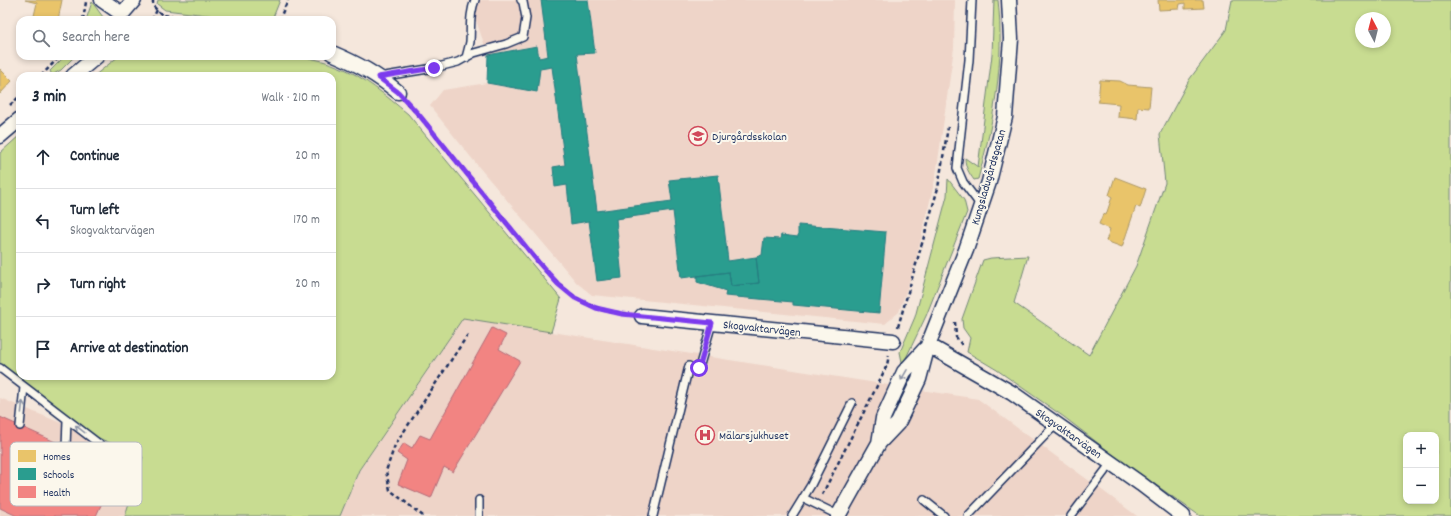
<!DOCTYPE html>
<html lang="en">
<head>
<meta charset="utf-8">
<style>
	:root { --surface:#fff; --page:#f2f2f3; --text:#1f2937; --muted:#747a83; --line:#e0e1e3 }
	body { margin:0; font-family:Dekko,sans-serif; background:var(--page); color:var(--text) }
	.controls { position:absolute; right:12px; bottom:12px; display:grid; overflow:hidden; border-radius:8px; box-shadow:0 2px 6px #0003 }
	.controls button { width:36px; height:36px; display:grid; place-items:center; padding:0; border:0; border-bottom:1px solid var(--line); background:var(--surface); color:var(--text); font:20px sans-serif }
	.compass { position:absolute; left:1355px; top:12px; width:36px; height:36px; border-radius:50%; background:var(--surface); box-shadow:0 2px 6px #0003; rotate:353deg }
	.stop { position:absolute; width:12px; height:12px; margin:-9px; border:3px solid #7c3aed; border-radius:50%; background:#fff }
	.stop.end { background:#7c3aed; border-color:#fff; box-shadow:0 1px 4px #0008 }
	.list { margin:0; padding:0; list-style:none }
	h2 { display:flex; justify-content:space-between; align-items:center; height:52px; margin:0; padding:0 16px; font-size:17px }
	h2 small { font-size:13px; font-weight:400; color:var(--muted) }
	.list li { display:grid; grid-template-columns:26px 1fr auto; gap:12px; align-items:center; box-sizing:border-box; height:64px; padding:0 16px; border-top:1px solid var(--line) }
	.list b { display:block; font-size:15px; white-space:nowrap }
	.list p { margin:0; font-size:13px; white-space:nowrap; color:var(--muted) }
	.list em { font-size:13px; font-style:normal; color:var(--muted) }
	.icon { flex:none; width:22px; height:22px; fill:none; stroke:currentColor; stroke-width:2; stroke-linecap:round; stroke-linejoin:round }
	.map { position:relative; flex:none; width:1451px; height:516px; overflow:hidden }
	.search { position:absolute; background:var(--surface); box-shadow:0 2px 6px #0003; left:16px; top:16px; width:320px; height:44px; display:flex; align-items:center; gap:10px; box-sizing:border-box; padding:0 14px; border-radius:12px; color:var(--muted); font-size:15px }
	.panel { position:absolute; background:var(--surface); box-shadow:0 2px 6px #0003; left:16px; top:72px; width:320px; height:308px; border-radius:12px }
	.map>svg:first-child { display:block }
	.built { fill:#eed4c8 }
	.green { fill:#c8dc91; stroke:#728678; fill-rule:evenodd }
	.homes { fill:#e9c46a; stroke:#ab9766 }
	.schools { fill:#2a9d8f; stroke:#267c80 }
	.health { fill:#f28482; stroke:#b26a77 }
	.lines { fill:none; stroke-linecap:round; stroke-linejoin:round }
	.service-casing { stroke:#1b2f5e; stroke-width:10 }
	.minor-casing { stroke:#1b2f5e; stroke-width:17 }
	.path { stroke:#1b2f5e; stroke-width:2.5; stroke-dasharray:4 3; stroke-linecap:butt }
	.service { stroke:#fbf7ec; stroke-width:7 }
	.minor { stroke:#fbf7ec; stroke-width:14 }
	.oneway { stroke:#8b93a5 }
	.route { stroke:#7c3aed; stroke-width:5 }
	.labels { text-anchor:middle; stroke-width:4; stroke-linejoin:round; paint-order:stroke }
	.poi-label { font-size:12px; fill:#1b2f5e; stroke:#fbf7ec; text-anchor:start }
	.street-label { font-size:12px; fill:#1b2f5e; stroke:#fbf7ec }
	.key { fill:#fbf7ec; stroke:#b8bbc1; stroke-width:1 }
	.key-label { font-size:11px; fill:#1b2f5e }
</style>
</head>
<body>
<div class="map">
<svg width="1451" height="516" viewBox="0 0 1451 516">
	<rect width="100%" height="100%" fill="#f5e7dc"/>
	<filter id="ink" filterUnits="userSpaceOnUse"><feTurbulence type="fractalNoise" baseFrequency=".025" numOctaves="2"/><feDisplacementMap in="SourceGraphic" scale="8" xChannelSelector="R" yChannelSelector="G"/><feConvolveMatrix kernelMatrix="1 2 1 2 8 2 1 2 1" color-interpolation-filters="sRGB"/></filter>
	<g filter="url(#ink)">
		<path class="built" d="M469,0h486l-1,48 -18,127 -21,89 -16,48 -14,12 -293,-29 -15,-12 -99,-117 -48,-60 13,-16 44,-7 1,-28z
			M463,318l515,81 159,117h-797l19,-45z
			M0,398l144,59 -19,59h-125z"/>
		<path class="green" d="M158,0h122l-8,20h-23l-84,-10 -8,-6z
			M994,0h4c7,60 -4,121 -20,179l-4,1c-5,-7 -9,-13 -9,-22l13,9 14,-112z
			M1232,0h219v516h-251l-84,-59 -52,-40 -67,-47 -30,-18 3,-14 -7,-10 -1,-9 21,-59 8,-2 37,-2 -14,47 75,52 47,-89 29,-83 -5,-49 29,-54 37,-50zM1361,18h24v24h-24zM1406,435h30v66h-30z
			M92,2l11,15 -1,3h-16z
			M65,56h10l-14,14 -9,5 -2,-4z
			M119,56h176c14,2 28,4 42,10 27,10 49,30 71,48l153,185 -10,33 -88,-14 -104,152 -19,46h-215l18,-59 -49,-21 -94,-70v-213l20,-18v241h312v-300h-238z
			M948,179l16,21 3,12 -41,104 -22,46h-2l-2,-10 15,-35 32,-121z"/>
		<path class="homes" d="M25,0h37l-4,20h-25l4,-17z
			M1158,0h45l1,8 -19,1v-6l-5,1 -1,5 -20,1z
			M0,69l12,12 -12,13z
			M1100,80l20,1 8,4 23,2 -2,21 -11,-1 -1,12 -19,-2 1,-13 -21,-2z
			M1115,177l31,12 -6,19 -4,-2 -14,41 -16,-6 4,-12 -11,-5 4,-10 3,1 6,-18 -3,-2z"/>
		<path class="schools" d="M541,0h47l7,53 -18,1 20,157 75,-10 -3,-21 49,-5 10,86 28,-4 3,26 -28,3 -2,-14 -48,6 -8,-67 -57,8 6,59 -25,3 -8,-60 -18,3 -4,-39 -12,2 -2,-20 12,-2 -13,-98 -12,2 -3,23 -50,-9 1,-28 49,-9 2,12 9,-2z
			M798,225l88,7 -7,81 -86,-8v-3l-68,-6 1,-5 -29,-9v-6l32,-4 2,14 28,-3 -3,-26 6,-2 2,-17 16,1 1,-4 17,2z"/>
		<path class="health" d="M492,328l14,7 -7,14 21,12 -67,111 -9,-5 -13,31 -33,-14 9,-24 -10,-7 7,-10 8,5 8,-13 10,4z
			M0,417l117,53 -21,46h-79l-17,-8z"/>
		<g class="lines">
			<g class="service-casing">
				<path id="service" d="M972,0l-3,60 -12,108 6,14 18,24
					M466,58c1,-5 3,-11 4,-16 1,-14 -1,-28 5,-42
					M379,77l55,-9 24,-6 16,-9 32,-9 17,-7 3,-19 -3,-16 -2,-2
					M0,368l111,85v14
					M699,368l13,-45
					M20,426l4,-39
					M66,447l1,-27
					M803,498l35,17
					M479,500v16
					M924,500l20,16
					M653,516l36,-150
					M792,516l19,-31 41,-82
					M968,516l88,-92
					M1071,516l40,-53"/>
			</g>
			<g class="minor-casing">
				<path id="minor" d="M102,0l20,14
					M122,14l12,-14
					M332,53c26,11 44,21 66,39
					M73,76l24,-20
					M0,136l20,-17
					M642,316l251,25
					M928,345l84,48 129,91 42,32
					M879,443l4,-25 21,-46 21,-23
					M838,516l41,-73 19,-20 21,-44 9,-34 38,-95 23,-68 16,-65 6,-78 -2,-39"/>
			</g>
			<path class="path" d="M153,0v6l9,9 37,5
				M83,20l3,-18
				M152,20l5,-10
				M279,20l9,-20
				M41,76l19,-20
				M407,103l13,13 119,147c26,30 46,47 88,51
				M10,105l10,-9
				M955,322l1,15 6,8
				M898,327l40,-139 10,-61
				M822,495l53,-105 12,-25 2,-10
				M423,516l-33,-26 -4,-19 9,-26 74,-112"/>
			<use href="#service" class="service"/>
			<use href="#minor" class="minor"/>
		</g>
		<defs><path id="oneway-shaft" d="M-6 0H5M1.5-3L5.5 0L1.5 3" fill="none" stroke-width="1.6" stroke-linecap="round" stroke-linejoin="round"/></defs>
		<g class="oneway">
			<use href="#oneway-shaft" transform="translate(904 375) rotate(120)"/>
			<use href="#oneway-shaft" transform="translate(22 407) rotate(-84)"/>
			<use href="#oneway-shaft" transform="translate(80 429) rotate(-142)"/>
		</g>
	</g>
	<g class="lines" filter="url(#ink)">
		<path class="route" d="M434,68l-56,9 20,15 22,24 119,147 19,21 17,14 21,10 26,6 90,9 -13,45"/>
	</g>
	<defs>
		<g id="school-ring" transform="scale(1)"><circle r="9.5" fill="#fbf7ec" stroke="#d1495b" stroke-width="1.5"/><path d="M0-5L7-2L0 1L-7-2ZM-4 1L0 2.5L4 1V4Q0 6-4 4Z" fill="#d1495b"/></g>
		<g id="hospital-ring" transform="scale(1)"><circle r="9.5" fill="#fbf7ec" stroke="#d1495b" stroke-width="1.5"/><path d="M-5-5h3v3.5h4V-5h3V5h-3V1.5h-4V5h-3Z" fill="#d1495b"/></g>
	</defs>
	<g fill-rule="evenodd">
		<use href="#school-ring" x="698" y="136"/>
		<use href="#hospital-ring" x="705" y="435"/>
	</g>
	<g class="labels">
		<g class="poi-label">
			<text x="712" y="140">Djurgårdsskolan</text>
			<text x="719" y="439">Mälarsjukhuset</text>
		</g>
		<g class="street-label">
			<text transform="translate(988 177) rotate(-74)" y="4">Kungsladugårdsgatan</text>
			<text transform="translate(762 328) rotate(6)" y="4">Skogvaktarvägen</text>
			<text transform="translate(1069 433) rotate(35)" y="4">Skogvaktarvägen</text>
		</g>
	</g>
	<rect x="10" y="442" width="132" height="64" rx="6" class="key"/>
	<rect x="18" y="450" width="18" height="12" fill="#e9c46a"/>
	<rect x="18" y="468" width="18" height="12" fill="#2a9d8f"/>
	<rect x="18" y="486" width="18" height="12" fill="#f28482"/>
	<g class="key-label">
		<text x="43" y="460">Homes</text>
		<text x="43" y="478">Schools</text>
		<text x="43" y="496">Health</text>
	</g>
</svg>
<div class="controls">
<button>+</button>
<button>−</button>
</div>
<svg class="compass" viewBox="-18 -18 36 36"><path d="M0-13l5 13h-10z" fill="#e53935"/><path d="M0 13l5-13h-10z" fill="#747a83"/></svg>
<div class="stop" style="left:699px;top:368px"></div>
<div class="stop end" style="left:434px;top:68px"></div>
<div class="search"><svg class="icon" aria-label="search" viewBox="0 0 24 24"><circle cx="10" cy="10" r="6"/><path d="M15 15l6 6"/></svg>Search here</div>
<section class="panel">
<h2>3 min<small>Walk · 210 m</small></h2>
<ul class="list">
<li><svg class="icon" aria-label="ahead" viewBox="0 0 24 24"><path d="M12 20V5M6 11l6-6 6 6"/></svg><div><b>Continue</b></div><em>20 m</em></li>
<li><svg class="icon" aria-label="left" viewBox="0 0 24 24"><path d="M17 20v-9H6M10 6l-5 5 5 5"/></svg><div><b>Turn left</b><p>Skogvaktarvägen</p></div><em>170 m</em></li>
<li><svg class="icon" aria-label="right" viewBox="0 0 24 24"><path d="M7 20v-9h11M14 6l5 5-5 5"/></svg><div><b>Turn right</b></div><em>20 m</em></li>
<li><svg class="icon" aria-label="arrive" viewBox="0 0 24 24"><path d="M6 21V4h12l-3 4 3 4H6"/></svg><div><b>Arrive at destination</b></div></li>
</ul>
</section>
</div>
</body>
</html>
